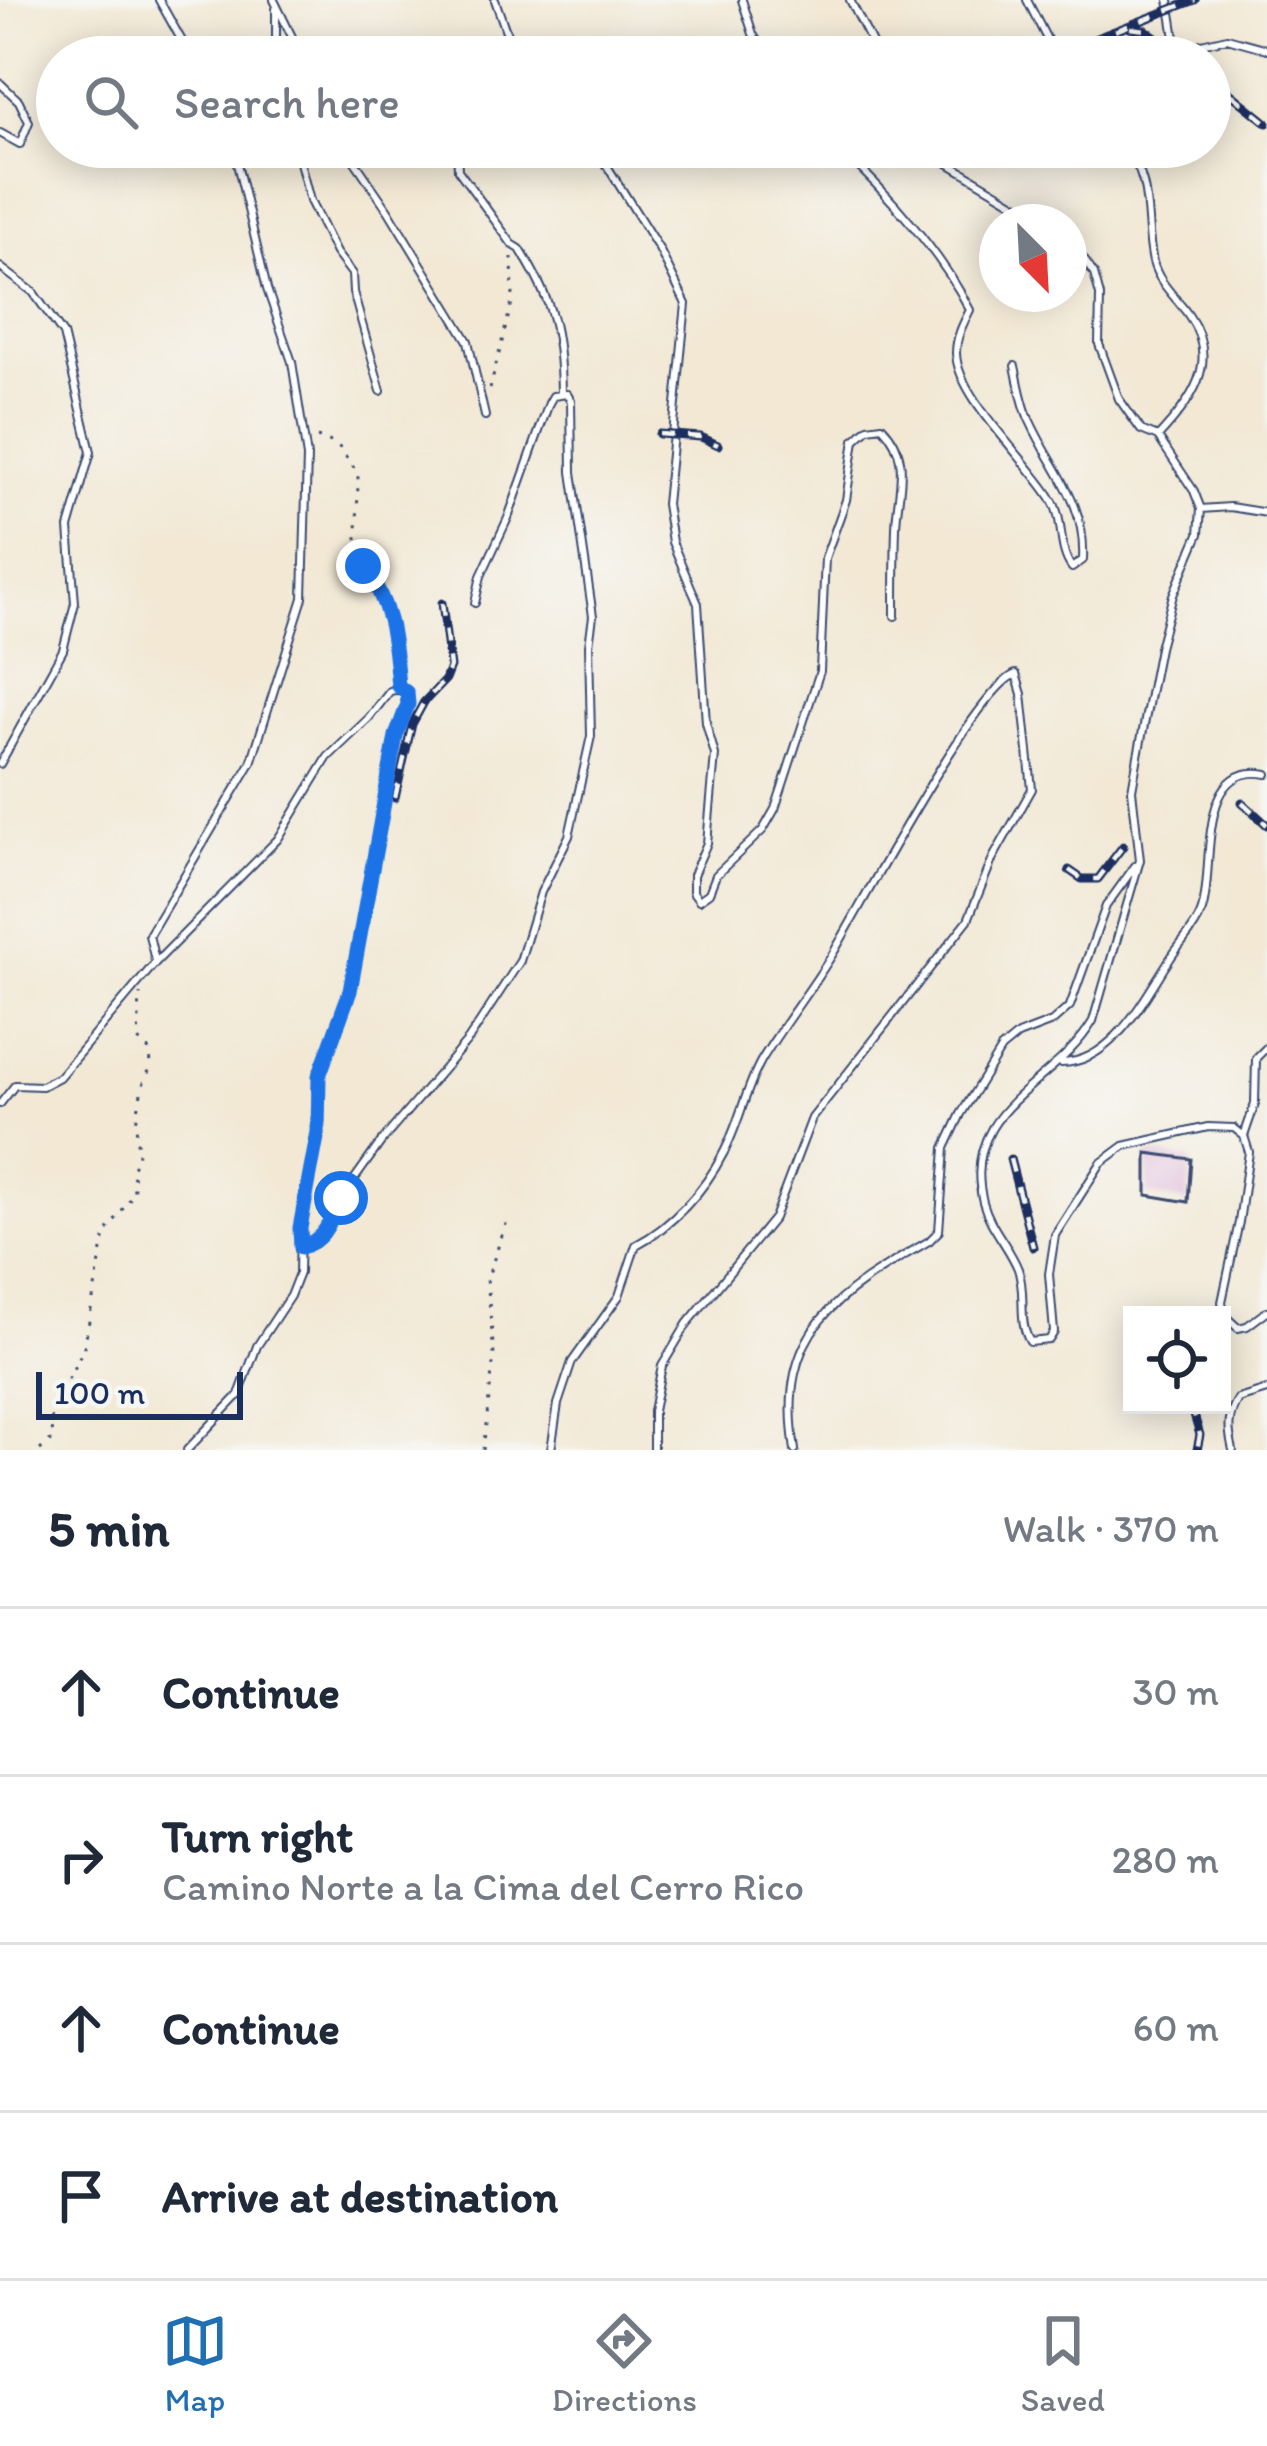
<!DOCTYPE html>
<html lang="en">
<head>
<meta charset="utf-8">
<style>
	:root { --surface:#fff; --page:#f6f6f7; --text:#1f2937; --muted:#747a83; --line:#e0e1e3; --accent:#1f6fb2 }
	body { margin:0; font-family:Itim,sans-serif; background:var(--page); color:var(--text) }
	.controls { position:absolute; right:36px; bottom:36px; display:grid; overflow:hidden; border-radius:0px; box-shadow:0 6px 30px #0003 }
	.controls button { width:108px; height:108px; display:grid; place-items:center; padding:0; border:0; border-bottom:3px solid var(--line); background:var(--surface); color:var(--text); font:60px sans-serif }
	.compass { position:absolute; left:979px; top:204px; width:108px; height:108px; border-radius:50%; background:var(--surface); box-shadow:0 6px 30px #0003; rotate:156deg }
	.scale { position:absolute; left:36px; bottom:30px; width:207px; box-sizing:border-box; padding-left:12px; border:6px solid #1b2f5e; border-top:0; font-size:33px; line-height:42px; white-space:nowrap; color:#1b2f5e; -webkit-text-stroke:9px #f6f6f2; paint-order:stroke }
	.stop { position:absolute; width:36px; height:36px; margin:-27px; border:9px solid #1a73e8; border-radius:50%; background:#fff }
	.stop.end { background:#1a73e8; border-color:#fff; box-shadow:0 3px 12px #0008 }
	.list { margin:0; padding:0; list-style:none }
	h2 { display:flex; justify-content:space-between; align-items:center; height:156px; margin:0; padding:0 48px; font-size:51px }
	h2 small { font-size:39px; font-weight:400; color:var(--muted) }
	.list li { display:grid; grid-template-columns:78px 1fr auto; gap:36px; align-items:center; box-sizing:border-box; height:168px; padding:0 48px; border-top:3px solid var(--line) }
	.list b { display:block; font-size:45px; white-space:nowrap }
	.list p { margin:0; font-size:39px; white-space:nowrap; color:var(--muted) }
	.list em { font-size:39px; font-style:normal; color:var(--muted) }
	.icon { flex:none; width:66px; height:66px; fill:none; stroke:currentColor; stroke-width:2; stroke-linecap:round; stroke-linejoin:round }
	.map { position:relative; flex:none; width:1267px; height:1450px; overflow:hidden }
	.search { position:absolute; background:var(--surface); box-shadow:0 6px 30px #0003; left:36px; right:36px; top:36px; height:132px; display:flex; align-items:center; gap:30px; box-sizing:border-box; padding:0 42px; border-radius:66px; color:var(--muted); font-size:45px }
	.sheet { height:828px; background:var(--surface) }
	nav { display:flex; justify-content:space-around; align-items:center; box-sizing:border-box; height:168px; border-top:3px solid var(--line); background:var(--surface); font-size:33px; color:var(--muted) }
	nav a { display:grid; justify-items:center; gap:6px }
	nav .on { color:var(--accent) }
	.map>svg:first-child { display:block }
	.building { fill:#d9aad4 }
	.lines { fill:none; stroke-linecap:round; stroke-linejoin:round }
	.lane-casing { stroke:#3b4b70; stroke-width:10 }
	.path { stroke:#3b4b70; stroke-width:3; stroke-dasharray:3 9; stroke-linecap:butt }
	.lane { stroke:#fff; stroke-width:6 }
	.rail-casing { stroke:#1b2f5e; stroke-width:9 }
	.rail { stroke:#f6f6f2; stroke-width:4.5; stroke-dasharray:14; stroke-linecap:butt }
	.route { stroke:#1a73e8; stroke-width:15 }
</style>
</head>
<body>
<div class="map">
<svg width="1267" height="1450" viewBox="0 0 1267 1450">
	<rect width="100%" height="100%" fill="#f6f6f2"/>
	<filter id="ink" filterUnits="userSpaceOnUse"><feTurbulence type="fractalNoise" baseFrequency=".00833" numOctaves="2"/><feDisplacementMap in="SourceGraphic" scale="24" xChannelSelector="R" yChannelSelector="G"/><feConvolveMatrix kernelMatrix="1 2 1 2 8 2 1 2 1" color-interpolation-filters="sRGB"/></filter>
	<filter id="wash" filterUnits="userSpaceOnUse"><feTurbulence type="fractalNoise" baseFrequency=".004" numOctaves="4" result="noise"/><feDisplacementMap in="SourceGraphic" scale="48" xChannelSelector="R" yChannelSelector="G"/><feGaussianBlur stdDeviation="2.7" result="paint"/><feColorMatrix in="noise" values="0 0 0 0 0 0 0 0 0 0 0 0 0 0 0 0 0 1.4 0 .05"/><feComposite in="paint" operator="in"/></filter>
	<g filter="url(#wash)">
		<rect width="100%" height="100%" fill="#f2e8d4"/>
		<g id="blocks">
			<path class="building" d="M1147,1153l44,6 -3,43 -41,-7z"/>
		</g>
	</g>
	<g filter="url(#ink)">
		<use href="#blocks" fill-opacity="0" stroke="#3b4b70" stroke-width="3"/>
		<g class="lines">
			<g class="lane-casing">
				<path id="lane" d="M159,0l32,57
					M274,0l28,57
					M495,0l20,57
					M742,0l11,34 14,23
					M850,0l29,57
					M1027,0l29,57
					M1169,0l9,57
					M1175,50l52,-12 40,11
					M276,57v-48
					M0,83l19,18 10,21 -9,22 -20,-11
					M296,147l14,54 26,52 16,21 1,18 28,99
					M345,147l43,63 80,131 17,75
					M457,147l1,23 54,74 8,5c33,53 40,82 41,144
					M591,147l13,14 55,88 27,55 -20,200 6,38 26,62 8,119 9,32 -8,88 -14,32v17l6,8 10,-7 7,-18 47,-45 12,-21 45,-138 5,-113 21,-58 9,-60 13,-12 14,-2c31,32 15,63 14,102 -1,29 -1,59 -1,88
					M838,147c47,43 103,106 132,163 -7,14 -14,27 -14,43 1,44 71,106 95,145 14,22 6,50 21,70l11,-8c3,-60 -30,-88 -53,-139 -8,-16 -11,-37 -15,-55
					M921,147l126,75
					M1125,147c29,34 19,75 28,115 6,22 24,36 36,54 32,47 2,85 -31,121
					M1163,147l9,7 19,-2 4,-5
					M1069,238l25,36 6,22 -1,48 20,55 22,31 17,7 36,54 7,18 -2,25 -26,61 -14,53 -21,108 -6,34 8,70 -47,161c-38,65 -134,86 -110,181 7,26 26,44 35,67 9,24 -1,51 12,73l19,-2 5,-8 -5,-58 6,-39 46,-72 23,-17 84,-19 26,1 10,8
					M0,267l33,25 30,42 28,118 -22,76 6,75 -12,47 -63,114
					M1201,509l29,-2 37,6
					M155,961l-6,-26 102,-172 52,-165 4,-141 -15,-95 -25,-73 -34,-142
					M1267,1047l-11,11 -1,46 -11,32 5,16 -10,70 -17,80 3,14 13,12 9,-2 20,-15
					M1061,1063c53,0 84,-67 109,-104 9,-15 25,-29 31,-46 15,-37 -8,-153 66,-139
					M0,1104l15,-19 27,1 17,-9 96,-114 123,-124 50,-82 41,-39 21,-27 14,-3 4,16 -12,32 -46,255 -31,85 -1,57 -18,95 -1,45 -9,23 -33,50 -18,49 -52,55
					M301,1247l14,-4 9,-9 17,-36 40,-56 88,-103 51,-78 21,-69 28,-56 22,-100 -2,-91 4,-29 -21,-144 -1,-71 -4,-7 -14,2 -4,7 -41,115 -27,58 -6,27
					M551,1450l7,-46 14,-42 47,-66 17,-51c35,-18 69,-55 87,-91 16,-29 22,-64 38,-93 22,-37 49,-70 71,-106 29,-48 144,-267 184,-281l6,20 10,95 -39,69 -25,62 -156,198 -38,100 -87,106 -25,42 -9,45v39
					M795,1450c-19,-120 41,-155 134,-209l10,-10 6,-83 16,-34 40,-65 17,-14 34,-13 18,-16 36,-100 29,-40
					M1233,1450c-5,-21 -6,-32 5,-51l29,-9"/>
			</g>
			<path class="path" d="M490,389l23,-91 -1,-41
				M317,437l20,7 21,30 -1,66 6,26 18,24 7,20 10,69
				M40,1450l13,-11 -2,-27 15,-12 2,-21 16,-31 21,-114 29,-41 -1,-26 5,-10 -2,-34 6,-36 9,-21 -1,-15 -12,-11 2,-46
				M483,1450l11,-95 -7,-76 22,-64"/>
			<use href="#lane" class="lane"/>
			<g class="rail-casing">
				<path id="rail" d="M1130,28l16,2 38,27
					M1089,41l106,-41
					M1210,77l57,46
					M659,434l42,3 17,8
					M395,798l17,-74 12,-22 21,-22 5,-13 -8,-64
					M1242,802l25,23
					M1069,870l13,9h16l25,-33
					M1010,1159l23,88
					M1191,1405l9,30 -3,15"/>
			</g>
			<use href="#rail" class="rail"/>
		</g>
	</g>
	<g class="lines" filter="url(#ink)">
		<path class="route" d="M341,1198c-11,22 -15,42 -40,49l-1,-19 18,-96 1,-56 31,-85 46,-255 12,-32 -1,-11 -9,-7c-4,-46 -6,-82 -35,-120"/>
	</g>
</svg>
<div class="controls">
<button><svg class="icon" aria-label="locate" viewBox="0 0 24 24"><circle cx="12" cy="12" r="6"/><path d="M12 2v4M12 18v4M2 12h4M18 12h4"/></svg></button>
</div>
<svg class="compass" viewBox="-18 -18 36 36"><path d="M0-13l5 13h-10z" fill="#e53935"/><path d="M0 13l5-13h-10z" fill="#747a83"/></svg>
<div class="scale">100 m</div>
<div class="stop" style="left:341px;top:1198px"></div>
<div class="stop end" style="left:363px;top:566px"></div>
<div class="search"><svg class="icon" aria-label="search" viewBox="0 0 24 24"><circle cx="10" cy="10" r="6"/><path d="M15 15l6 6"/></svg>Search here</div>
</div>
<section class="sheet">
<h2>5 min<small>Walk · 370 m</small></h2>
<ul class="list">
<li><svg class="icon" aria-label="ahead" viewBox="0 0 24 24"><path d="M12 20V5M6 11l6-6 6 6"/></svg><div><b>Continue</b></div><em>30 m</em></li>
<li><svg class="icon" aria-label="right" viewBox="0 0 24 24"><path d="M7 20v-9h11M14 6l5 5-5 5"/></svg><div><b>Turn right</b><p>Camino Norte a la Cima del Cerro Rico</p></div><em>280 m</em></li>
<li><svg class="icon" aria-label="ahead" viewBox="0 0 24 24"><path d="M12 20V5M6 11l6-6 6 6"/></svg><div><b>Continue</b></div><em>60 m</em></li>
<li><svg class="icon" aria-label="arrive" viewBox="0 0 24 24"><path d="M6 21V4h12l-3 4 3 4H6"/></svg><div><b>Arrive at destination</b></div></li>
</ul>
</section>
<nav>
<a class="on"><svg class="icon" aria-label="map" viewBox="0 0 24 24"><path d="M3 6l6-2 6 2 6-2v14l-6 2-6-2-6 2zM9 4v14M15 6v14"/></svg>Map</a>
<a><svg class="icon" aria-label="directions" viewBox="0 0 24 24"><path d="M12 3l9 9-9 9-9-9zM9 14v-3h6M13 9l2 2-2 2"/></svg>Directions</a>
<a><svg class="icon" aria-label="saved" viewBox="0 0 24 24"><path d="M7 4h10v16l-5-4-5 4z"/></svg>Saved</a>
</nav>
</body>
</html>
